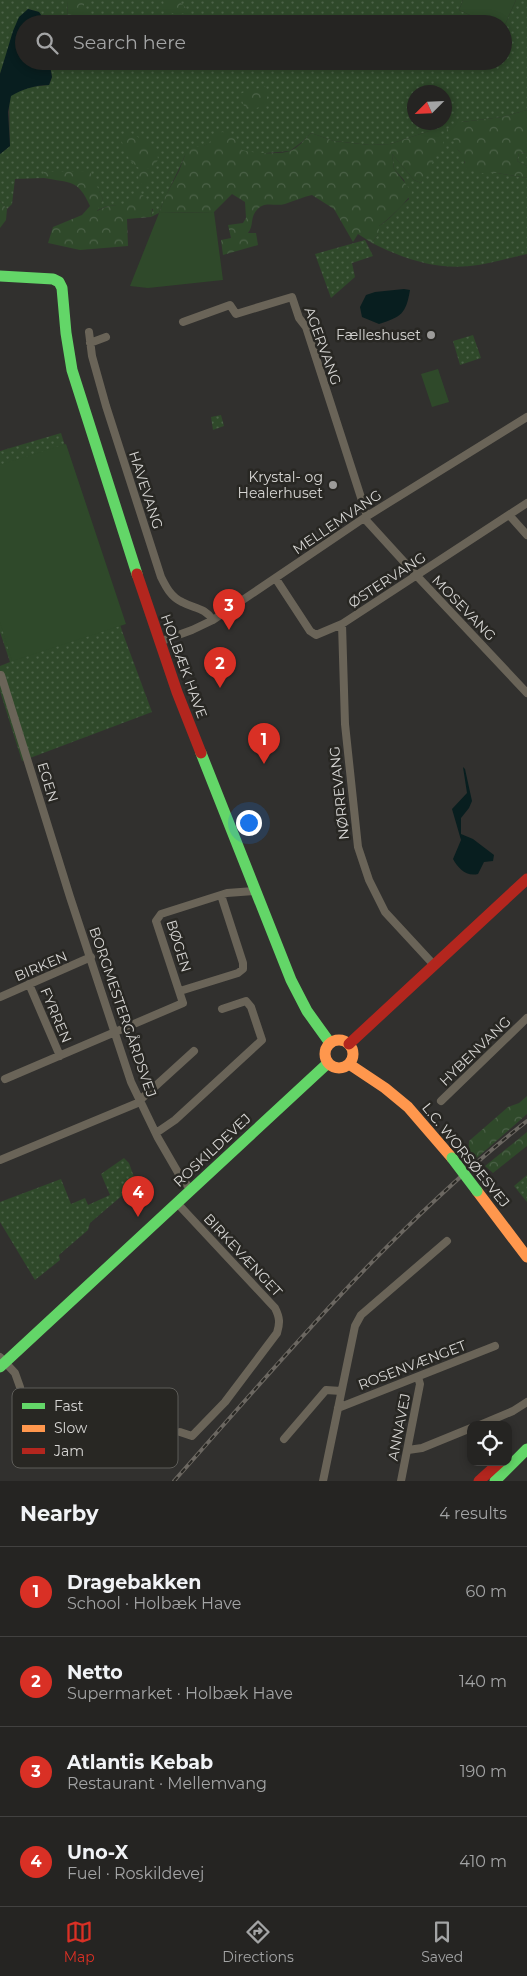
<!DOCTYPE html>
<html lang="en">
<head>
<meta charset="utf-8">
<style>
	:root { --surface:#252422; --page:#31302f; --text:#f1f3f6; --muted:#a3a4a5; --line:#424140; --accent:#d93025 }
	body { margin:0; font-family:Montserrat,sans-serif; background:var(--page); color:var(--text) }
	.controls { position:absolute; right:15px; bottom:15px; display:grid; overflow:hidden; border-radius:10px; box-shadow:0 2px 8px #0003 }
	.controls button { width:45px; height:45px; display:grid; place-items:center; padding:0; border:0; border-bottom:1px solid var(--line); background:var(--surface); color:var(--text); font:25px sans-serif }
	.compass { position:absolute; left:407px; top:85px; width:45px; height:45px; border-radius:50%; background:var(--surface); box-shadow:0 2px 8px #0003; rotate:246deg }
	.you { position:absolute; left:248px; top:822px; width:18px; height:18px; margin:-12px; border:4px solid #fff; border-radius:50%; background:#1a73e8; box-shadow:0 0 0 8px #1a73e833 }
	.badge { display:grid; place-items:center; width:32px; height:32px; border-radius:50%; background:var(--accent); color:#fff; font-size:16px; font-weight:700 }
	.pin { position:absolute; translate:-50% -41px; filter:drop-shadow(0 1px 2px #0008) }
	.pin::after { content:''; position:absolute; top:26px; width:18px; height:15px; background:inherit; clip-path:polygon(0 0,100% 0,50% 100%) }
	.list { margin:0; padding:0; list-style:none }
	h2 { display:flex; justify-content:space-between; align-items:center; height:65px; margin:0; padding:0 20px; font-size:21px }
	h2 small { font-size:16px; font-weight:400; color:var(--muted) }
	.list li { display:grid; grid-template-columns:32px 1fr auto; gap:15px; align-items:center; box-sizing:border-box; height:90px; padding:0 20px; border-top:1px solid var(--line) }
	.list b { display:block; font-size:19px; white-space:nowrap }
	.list p { margin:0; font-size:16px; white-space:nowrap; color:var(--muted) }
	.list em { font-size:16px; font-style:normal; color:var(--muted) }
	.icon { flex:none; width:28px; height:28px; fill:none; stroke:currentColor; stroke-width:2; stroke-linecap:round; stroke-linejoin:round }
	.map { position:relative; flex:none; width:527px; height:1481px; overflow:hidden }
	.search { position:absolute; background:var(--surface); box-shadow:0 2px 8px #0003; left:15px; right:15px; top:15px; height:55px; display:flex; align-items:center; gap:12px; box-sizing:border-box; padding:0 18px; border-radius:28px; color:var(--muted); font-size:19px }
	.sheet { height:425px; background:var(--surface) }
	nav { display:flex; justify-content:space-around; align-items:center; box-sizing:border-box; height:70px; border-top:1px solid var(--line); background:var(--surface); font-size:14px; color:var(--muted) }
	nav a { display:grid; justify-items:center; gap:2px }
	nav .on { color:var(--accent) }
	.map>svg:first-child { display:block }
	.grass { fill:url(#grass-dots); fill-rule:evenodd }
	.forest { fill:url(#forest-crowns) }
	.garden { fill:#2f492a }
	.water { fill:#081e1f }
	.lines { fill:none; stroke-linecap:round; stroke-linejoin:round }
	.street { stroke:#6a6458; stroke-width:8 }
	.fast { stroke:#63d668; stroke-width:11 }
	.slow { stroke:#ff974d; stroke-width:11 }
	.jam { stroke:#b3261e; stroke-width:11 }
	.rail-casing { stroke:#6b6761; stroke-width:4 }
	.rail { stroke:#282723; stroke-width:2; stroke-dasharray:5.5; stroke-linecap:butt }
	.fast-bridge { stroke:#63d668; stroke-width:11 }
	.poi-dot { fill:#9d9c9a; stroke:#282723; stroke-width:2 }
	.labels { text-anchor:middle; stroke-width:5; stroke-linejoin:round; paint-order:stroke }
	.poi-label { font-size:14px; fill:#d7d6d4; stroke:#282723; text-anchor:end }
	.street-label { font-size:14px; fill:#d7d6d4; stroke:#282723 }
	.key { fill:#282723; stroke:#5d5c58; stroke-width:1 }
	.key-label { font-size:14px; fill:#d7d6d4 }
</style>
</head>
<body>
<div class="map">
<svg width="527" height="1481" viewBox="0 0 527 1481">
	<defs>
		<pattern id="grass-dots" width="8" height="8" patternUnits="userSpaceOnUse" patternTransform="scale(1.25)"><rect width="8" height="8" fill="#2f492a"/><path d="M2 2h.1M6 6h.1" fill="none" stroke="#4c6248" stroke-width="1.8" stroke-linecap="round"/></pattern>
		<pattern id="forest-crowns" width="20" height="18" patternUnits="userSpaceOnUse" patternTransform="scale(1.25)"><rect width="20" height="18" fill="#2f492a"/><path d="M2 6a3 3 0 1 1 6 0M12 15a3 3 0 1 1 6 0" fill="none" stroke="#4c6248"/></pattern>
	</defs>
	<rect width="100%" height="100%" fill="#31302e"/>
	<path class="grass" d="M0,0h67l1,24h-21l-8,-12 -11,-3 -19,39 -9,26z
		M84,0h379l-4,10 30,14h-405z
		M516,0h11v110l-25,7 -40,5 -8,18v6l12,12 -2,5 17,10h16l30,5v76c-19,4 -38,10 -57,12 -35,4 -68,-8 -98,-23l7,-10v-7c12,-7 19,-18 30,-27l-5,-19 -10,-11 -2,-15 22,26 7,3 4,-9 10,-45 -45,15 -20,1 -36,-4 -23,-8 -8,8 -13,10 -35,3 -45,-11 -25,12c-8,20 -19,38 -26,58l-8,4 2,-8c-20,-3 -39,-8 -57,2l7,-12 -4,-8 -55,-19v6l-29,1 -3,25 -5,5 -7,-8v-47l10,-8 -1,-57 40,-4 3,-8 -3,-16h454v-32zM414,92h30v30h-30z
		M527,152v14l-10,-5 2,-8z
		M365,240l8,16 -21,7 3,14 -24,21 -16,-44z
		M473,335l8,23 -21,7 -7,-24z
		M221,415l3,11 -11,4 -2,-13z
		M61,433l61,198 30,81 -130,49 -22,-70v-25l10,-4 -10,-30v-181z
		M124,1158l5,5 6,17 -3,7 -42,36 -2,7 -29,25 1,5 -25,20 -35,-58v-20l61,-23 10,25 14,-6 3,7 22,-10 -9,-21z
		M527,1175v27l-13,-16z"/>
	<path class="forest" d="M67,0h17v24h-16z
		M163,0h15l12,12 -11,2 -13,-2z
		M265,86l3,5 -2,14 -13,4 -9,-3 -4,-11c6,-6 17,-5 25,-9z
		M527,110v42l-8,1 -2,8 10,5v12l-30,-5h-16l-17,-5 1,-10 -7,-8 -7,-3 3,-2v-5l-8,-6 1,-5 15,-7 40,-5z
		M435,129l9,7 -1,8 -4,7 -18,32 -7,-3 -22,-26 2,15 18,23c-4,9 -24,28 -33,34v7l-7,10 -14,-9 -5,8 -19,-33 -22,-14c-9,2 -18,6 -27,9 -11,3 -21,-4 -29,7 -6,7 -2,15 -8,22h8l2,12 -35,10 -2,-15 10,-2 -3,-13 15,-2 3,-5 -1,-16 -13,-8 -18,18 -55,1 6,-16 14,-26 6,-16 9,-9c12,2 16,-3 22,-13l7,-1 13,5 6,13c11,3 37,5 48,1 8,-3 15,-12 21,-18l23,8 36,4 20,-1z
		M128,131l29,18 1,11 -6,8 -5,1 3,9 -6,7 -5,-3 -1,-8 4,-4c-13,-8 -18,-17 -21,-33z
		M90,171l13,28 -6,12c9,-5 18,-7 28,-6l5,-9 9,-3c11,6 15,12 12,24l-24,2 1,27 -48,4 -32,-7 5,-16 29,-12 8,-9c-12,-27 -20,-23 -46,-28v-6z
		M0,201l7,8 -1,11 -6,8z
		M527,1096v18l-56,49 -3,-3 1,-19 39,-34 11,-4z
		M527,1132v14l-34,27 -8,-7z"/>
	<path class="garden" d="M463,0h53l-13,29v-5h-14l-30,-14z
		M214,212l9,68 -75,8 -18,-2 29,-73z
		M438,369l11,33 -17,5 -11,-33z
		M66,444l60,180 -114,37 -12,-39v-157z"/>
	<path class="water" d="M28,9l11,3 8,12h-23v37h25l3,16 -3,8c-14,0 -26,4 -38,11l-3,16 2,34 -10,8v-80l13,-43 6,-14z
		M404,289l6,1c-4,24 -9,27 -31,34l-17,-7 -2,-10 6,-12 9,-3z
		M463,767l2,2 7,32 -3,7 -8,10v16l12,5 21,16 -1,6 -9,1 -6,12c-12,3 -20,-6 -25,-15l8,-19 -9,-31 15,-16z"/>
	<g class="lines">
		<path class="street" d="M183,322l47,-17 6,9 56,-17 7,21 7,9 61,189
			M89,332l3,24 14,50 55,171c5,10 10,20 21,25 13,7 22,5 31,18
			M90,343l16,-6
			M509,515l18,20
			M364,518l52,57 111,118
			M276,579l34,52 6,4 26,-11 185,-121
			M342,624l3,100 13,123 11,33 16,32 49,53
			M159,642l33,-12 21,-10 151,-102 163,-101
			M1,675l69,222 61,185 27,56 22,38 11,14
			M29,984l31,72
			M180,991l58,-18 5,-4v-6l-22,-68
			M0,997l91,-40
			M5,1079l178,-76 -27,-82 5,-7 66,-21 27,-2
			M139,1101l55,-50
			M441,1101l86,-83
			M156,1133l19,-13 87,-80 -11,-33 -5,-6 -24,8
			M0,1160l140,-58
			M177,1203l98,105c5,10 5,15 2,25l-52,69 -33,34 -12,-4
			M0,1357l15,16 5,14
			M338,1408l157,-62
			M480,1425l33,-14 14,-9
			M284,1439l42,-49 15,1
			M408,1450l14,-2 49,-20
			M323,1481l32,-155 6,-11 86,-74
			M401,1481l19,-97 -2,-7"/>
		<path class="fast" d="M0,276l53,3 6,3 3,6 4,45 6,37 65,204
			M201,753l90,227 16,31 23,32
			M0,1367l328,-304
			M495,1481l32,-32"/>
		<path class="slow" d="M325 1054a14 14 0 1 1 28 0a14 14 0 1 1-28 0Z
			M349,1064l36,24 23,19 44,51
			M477,1191l50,66"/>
		<path class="jam" d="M137,574l40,118 24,61
			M349,1044l178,-165
			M479,1481l21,-19"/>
		<g class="rail-casing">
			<path id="rail" d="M174,1481c112,-126 220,-256 353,-360"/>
		</g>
		<use href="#rail" class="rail"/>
		<path class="fast-bridge" d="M452,1158l25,33"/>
	</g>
	<g class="poi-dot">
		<circle cx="431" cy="335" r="5"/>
		<circle cx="333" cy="485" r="5"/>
	</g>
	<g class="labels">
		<g class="poi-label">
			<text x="421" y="340">Fælleshuset</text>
			<text x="323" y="482">Krystal- og<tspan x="323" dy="16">Healerhuset</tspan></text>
		</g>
		<g class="street-label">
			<text transform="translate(323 346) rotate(70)" y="5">AGERVANG</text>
			<text transform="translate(146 490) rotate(72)" y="5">HAVEVANG</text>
			<text transform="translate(337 522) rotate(-34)" y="5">MELLEMVANG</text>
			<text transform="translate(387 580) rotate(-33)" y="5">ØSTERVANG</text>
			<text transform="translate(464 608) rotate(46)" y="5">MOSEVANG</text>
			<text transform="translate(184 666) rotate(70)" y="5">HOLBÆK HAVE</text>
			<text transform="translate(48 782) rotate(73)" y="5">EGEN</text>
			<text transform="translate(339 793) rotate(-96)" y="5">NØRREVANG</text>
			<text transform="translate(179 946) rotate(73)" y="5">BØGEN</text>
			<text transform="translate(41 966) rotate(-23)" y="5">BIRKEN</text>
			<text transform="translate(123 1012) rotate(71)" y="5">BORGMESTERGÅRDSVEJ</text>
			<text transform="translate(56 1015) rotate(67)" y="5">FYRREN</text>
			<text transform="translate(475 1051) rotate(-44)" y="5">HYBENVANG</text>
			<text transform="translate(212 1150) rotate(-43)" y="5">ROSKILDEVEJ</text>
			<text transform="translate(466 1155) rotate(51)" y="5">L.C. WORSØESVEJ</text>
			<text transform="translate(243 1255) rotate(47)" y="5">BIRKEVÆNGET</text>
			<text transform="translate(412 1365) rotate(-21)" y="5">ROSENVÆNGET</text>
			<text transform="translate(399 1427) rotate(-79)" y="5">ANNAVEJ</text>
		</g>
	</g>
	<rect x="12" y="1388" width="166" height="80" rx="8" class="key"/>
	<rect x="22" y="1403" width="23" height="6" fill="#63d668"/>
	<rect x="22" y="1425" width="23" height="7" fill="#ff974d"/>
	<rect x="22" y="1448" width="23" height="6" fill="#b3261e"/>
	<g class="key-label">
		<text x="54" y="1411">Fast</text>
		<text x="54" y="1433">Slow</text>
		<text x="54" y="1456">Jam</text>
	</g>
</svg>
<div class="controls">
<button><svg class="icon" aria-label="locate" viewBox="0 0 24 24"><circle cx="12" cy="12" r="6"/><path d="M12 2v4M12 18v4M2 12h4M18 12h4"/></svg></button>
</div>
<svg class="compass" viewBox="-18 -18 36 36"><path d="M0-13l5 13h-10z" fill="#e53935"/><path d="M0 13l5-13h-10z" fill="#a3a4a5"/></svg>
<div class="you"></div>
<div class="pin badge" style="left:264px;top:764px">1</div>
<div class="pin badge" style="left:220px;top:688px">2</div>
<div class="pin badge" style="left:229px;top:630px">3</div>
<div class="pin badge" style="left:138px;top:1217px">4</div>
<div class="search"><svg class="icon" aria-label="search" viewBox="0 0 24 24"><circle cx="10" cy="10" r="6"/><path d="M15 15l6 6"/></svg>Search here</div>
</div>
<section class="sheet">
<h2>Nearby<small>4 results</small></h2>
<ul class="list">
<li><span class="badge">1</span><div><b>Dragebakken</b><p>School · Holbæk Have</p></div><em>60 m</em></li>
<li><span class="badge">2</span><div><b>Netto</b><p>Supermarket · Holbæk Have</p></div><em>140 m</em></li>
<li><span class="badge">3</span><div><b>Atlantis Kebab</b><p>Restaurant · Mellemvang</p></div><em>190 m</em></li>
<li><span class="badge">4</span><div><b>Uno-X</b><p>Fuel · Roskildevej</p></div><em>410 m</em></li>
</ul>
</section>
<nav>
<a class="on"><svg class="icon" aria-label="map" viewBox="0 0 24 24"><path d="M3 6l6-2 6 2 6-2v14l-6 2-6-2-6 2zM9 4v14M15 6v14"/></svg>Map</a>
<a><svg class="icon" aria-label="directions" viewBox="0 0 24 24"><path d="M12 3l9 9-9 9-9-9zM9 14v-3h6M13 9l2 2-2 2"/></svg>Directions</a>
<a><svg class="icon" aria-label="saved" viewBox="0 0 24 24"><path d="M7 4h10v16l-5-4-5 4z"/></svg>Saved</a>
</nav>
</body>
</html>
